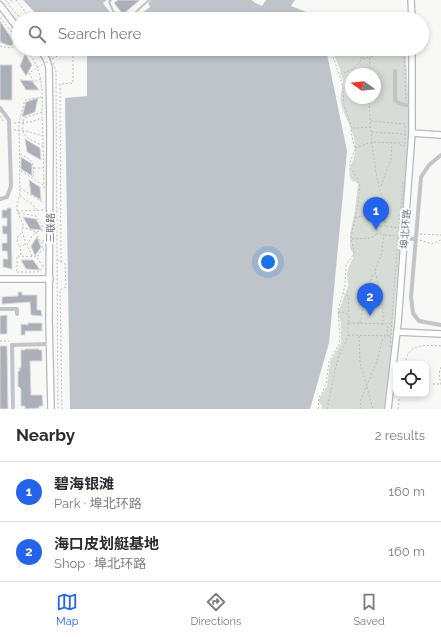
<!DOCTYPE html>
<html lang="en">
<head>
<meta charset="utf-8">
<style>
	:root { --surface:#fff; --page:#f2f2f3; --text:#2b2b33; --muted:#7c7c81; --line:#e1e1e2; --accent:#2563eb }
	body { margin:0; font-family:Raleway,"Noto Sans SC",sans-serif; background:var(--page); color:var(--text) }
	.controls { position:absolute; right:12px; bottom:12px; display:grid; overflow:hidden; border-radius:8px; box-shadow:0 2px 6px #0003 }
	.controls button { width:36px; height:36px; display:grid; place-items:center; padding:0; border:0; border-bottom:1px solid var(--line); background:var(--surface); color:var(--text); font:20px sans-serif }
	.compass { position:absolute; left:345px; top:68px; width:36px; height:36px; border-radius:50%; background:var(--surface); box-shadow:0 2px 6px #0003; rotate:284deg }
	.you { position:absolute; left:268px; top:262px; width:14px; height:14px; margin:-10px; border:3px solid #fff; border-radius:50%; background:#1a73e8; box-shadow:0 0 0 6px #1a73e833 }
	.badge { display:grid; place-items:center; width:26px; height:26px; border-radius:50%; background:var(--accent); color:#fff; font-size:13px; font-weight:700 }
	.pin { position:absolute; translate:-50% -33px; filter:drop-shadow(0 1px 2px #0008) }
	.pin::after { content:''; position:absolute; top:21px; width:14px; height:12px; background:inherit; clip-path:polygon(0 0,100% 0,50% 100%) }
	.list { margin:0; padding:0; list-style:none }
	h2 { display:flex; justify-content:space-between; align-items:center; height:52px; margin:0; padding:0 16px; font-size:17px }
	h2 small { font-size:13px; font-weight:400; color:var(--muted) }
	.list li { display:grid; grid-template-columns:26px 1fr auto; gap:12px; align-items:center; box-sizing:border-box; height:60px; padding:0 16px; border-top:1px solid var(--line) }
	.list b { display:block; font-size:15px; white-space:nowrap }
	.list p { margin:0; font-size:13px; white-space:nowrap; color:var(--muted) }
	.list em { font-size:13px; font-style:normal; color:var(--muted) }
	.icon { flex:none; width:22px; height:22px; fill:none; stroke:currentColor; stroke-width:2; stroke-linecap:round; stroke-linejoin:round }
	.map { position:relative; flex:none; width:441px; height:409px; overflow:hidden }
	.search { position:absolute; background:var(--surface); box-shadow:0 2px 6px #0003; left:12px; right:12px; top:12px; height:44px; display:flex; align-items:center; gap:10px; box-sizing:border-box; padding:0 14px; border-radius:22px; color:var(--muted); font-size:15px }
	.sheet { height:172px; background:var(--surface) }
	nav { display:flex; justify-content:space-around; align-items:center; box-sizing:border-box; height:56px; border-top:1px solid var(--line); background:var(--surface); font-size:11px; color:var(--muted) }
	nav a { display:grid; justify-items:center; gap:2px }
	nav .on { color:var(--accent) }
	.map>svg:first-child { display:block }
	.green { fill:#d7ddd6; fill-rule:evenodd }
	.water { fill:#bec4ca }
	.building { fill:#abafb8; stroke:#dadad9 }
	.lines { fill:none; stroke-linecap:round; stroke-linejoin:round }
	.secondary-casing { stroke:#b5b8bd; stroke-width:8 }
	.path { stroke:#babcbf; stroke-width:1; stroke-dasharray:2 2; stroke-linecap:butt }
	.lane { stroke:#c2c4c9; stroke-width:2 }
	.street { stroke:#c2c4c9; stroke-width:4 }
	.secondary { stroke:#fff; stroke-width:5.5 }
	.path-bridge { stroke:#babcbf; stroke-width:1; stroke-dasharray:2 2; stroke-linecap:butt }
	.labels { text-anchor:middle; stroke-width:4; stroke-linejoin:round; paint-order:stroke }
	.street-label { font-size:10px; fill:#6b7384; stroke:#fff }
</style>
</head>
<body>
<div class="map">
<svg width="441" height="409" viewBox="0 0 441 409">
	<rect width="100%" height="100%" fill="#f8f9f6"/>
	<path class="green" d="M331,49h66l9,4 3,63 -2,46 -16,188 -7,59h-63l1,-3 -4,-5 9,-15 3,-24 11,-19v-20l-3,-10 10,-27 -1,-12 2,-8 4,-8v-5l-3,-5v-13l5,-25 3,-27 -7,-3c-5,-14 4,-18 4,-30 1,-17 -10,-31 -14,-47 -2,-7 2,-15 2,-22 -1,-8 -8,-25 -12,-32zM351,74h24v24h-24z"/>
	<path class="water" d="M23,0h84l-4,3 12,16h-74z
		M151,0h98l13,6 4,-6h29l-4,6 28,11v2h-185l16,-12 -2,-4z
		M87,49h239l21,102 -18,192 -19,66h-240l-5,-311 22,-2z"/>
	<path class="building" d="M118,0h22l-17,14 -9,-11z
		M0,21l10,15 3,7 -1,3 -5,-1 -7,-3z
		M25,54l7,11 -6,11 -6,-10z
		M0,65h12v35h-12z
		M20,80l12,1 7,9h-13z
		M38,98l-3,14 -13,5 4,-15z
		M25,139l15,9 1,12 -14,-8z
		M21,157l11,7v12l-11,-7z
		M29,180l11,7 1,13 -10,-6z
		M7,208h4l1,61 -9,-2v-8h5l-1,-8h-5v-8h5v-9h-4l-1,-8h5v-8h-5v-8h5z
		M23,217l13,2 6,11 -12,-1z
		M37,237l4,10 -6,9 -4,-10z
		M21,260h12l7,10 -14,-1z
		M18,292h4v3h15v15h4l1,6 -11,-1 -1,-13 -28,2v-7l16,-1z
		M7,315v19h-7v-18z
		M28,323h14v8h-17v4h-4v-11l7,1z
		M0,346h7v3l1,60h-8z
		M25,349h14v1h3v11h-12l1,34h11l1,11h-4v2l-14,1v-3h-4v-17l-3,-3v-15h2l-1,-3h2v-18h4z"/>
	<g class="lines">
		<g class="secondary-casing">
			<path id="secondary" d="M411,0l1,19
				M0,5l19,25
				M40,49l7,11 2,8 1,62 -1,190 2,89
				M412,133l29,2
				M0,279h50
				M398,332l43,2
				M388,409l10,-86 14,-190v-84"/>
		</g>
		<path class="path" d="M6,0l2,4
			M12,0l-4,4 13,15
			M16,0l15,19
			M0,18l19,23
			M0,46c6,2 14,3 19,-2
			M362,49l-1,10 9,-2 -1,17
			M404,49l2,52
			M51,56l8,-4 2,2 -9,5
			M371,57l16,-8
			M53,63l3,9v13l2,324
			M340,74c10,-3 15,-5 21,-14
			M41,79l-7,3 -5,-9 14,-9
			M369,98c1,25 3,49 7,74 3,18 10,35 9,54h-8v8h7l-2,18 -7,19 8,37v17
			M42,112l-18,6c-4,21 3,19 19,28
			M0,116l3,5
			M42,119l1,17
			M371,121l34,3v19h-3
			M14,123l17,-1 11,-4c0,-26 3,-48 -17,-69
			M353,128l18,-1
			M14,130l12,1 17,5 1,55
			M372,132l33,2
			M355,148l17,-6 29,1v3h5
			M20,154c15,7 14,9 13,25
			M34,168h9
			M21,171l22,14
			M381,186l10,-27 1,-16
			M20,188l24,15
			M20,196l12,8 5,6
			M17,211v-6l3,-12 -1,-71 6,-22 17,-3
			M19,213l17,3 9,14 -9,2 -13,-5
			M355,218l20,-6h10
			M399,228l4,-46
			M420,234l21,1
			M385,235l13,1 1,-8 -13,-2
			M352,239l19,-1 6,-4
			M420,240l12,4 9,-4
			M42,242v6
			M19,245l-2,-3 1,-6 3,-3
			M25,245v-4l-3,-10 1,-7 -6,-13 27,-1
			M44,249l-4,3 -3,5 -20,-1v12l-1,4h22l2,-1 4,-7
			M21,255l-1,-9 4,-1
			M32,256l-5,-11 5,-9 4,-4 4,9h5
			M37,258l5,7
			M57,260l8,4 1,23 -6,3 2,119
			M61,262l-1,-178 13,-1v-34
			M343,293l6,4 -1,11 1,6
			M338,312c9,0 13,2 10,11l44,1
			M348,323v12l42,1
			M360,323l6,-32 8,-18
			M359,336l1,26 13,47
			M387,336l1,-11
			M0,341h9
			M390,347l8,-111
			M405,364c3,-21 19,-19 36,-18
			M441,367l-2,7 2,11
			M433,384h7
			M318,409l1,-12 3,-4 4,-9 3,-22 10,-18 1,-10 -2,-24 7,-24 1,-21 8,-11v-4l-2,-7 -1,-6 7,-33 2,-18 -6,-14 -4,-2v-8l5,-12 -4,-18 1,-4 -8,-23 -1,-16 -3,-13 -10,-27
			M327,409c4,-18 7,-36 12,-53 3,-7 7,-13 9,-21
			M360,409l1,-10 16,-38 6,-24
			M398,409l2,-15"/>
		<path class="lane" d="M111,0l-2,2 5,11 5,6
			M242,0l27,10h25l31,9
			M250,0l5,4
			M128,19l21,-19"/>
		<path class="street" d="M395,71v29c4,5 10,5 17,6
			M0,108l9,12 2,66 -4,11 -7,2
			M441,155l-12,10 -8,12 -10,120 2,16 6,8 22,4
			M405,238l10,1
			M0,309h17v5
			M13,409l-1,-64 38,-1"/>
		<use href="#secondary" class="secondary"/>
		<path class="path-bridge" d="M46,63l5,-4"/>
	</g>
	<g class="labels">
		<g class="street-label">
			<text transform="translate(50 228) rotate(-90)" y="4">三联路</text>
			<text transform="translate(405 229) rotate(-86)" y="4">埠北环路</text>
		</g>
	</g>
</svg>
<div class="controls">
<button><svg class="icon" aria-label="locate" viewBox="0 0 24 24"><circle cx="12" cy="12" r="6"/><path d="M12 2v4M12 18v4M2 12h4M18 12h4"/></svg></button>
</div>
<svg class="compass" viewBox="-18 -18 36 36"><path d="M0-13l5 13h-10z" fill="#e53935"/><path d="M0 13l5-13h-10z" fill="#7c7c81"/></svg>
<div class="you"></div>
<div class="pin badge" style="left:376px;top:230px">1</div>
<div class="pin badge" style="left:370px;top:316px">2</div>
<div class="search"><svg class="icon" aria-label="search" viewBox="0 0 24 24"><circle cx="10" cy="10" r="6"/><path d="M15 15l6 6"/></svg>Search here</div>
</div>
<section class="sheet">
<h2>Nearby<small>2 results</small></h2>
<ul class="list">
<li><span class="badge">1</span><div><b>碧海银滩</b><p>Park · 埠北环路</p></div><em>160 m</em></li>
<li><span class="badge">2</span><div><b>海口皮划艇基地</b><p>Shop · 埠北环路</p></div><em>160 m</em></li>
</ul>
</section>
<nav>
<a class="on"><svg class="icon" aria-label="map" viewBox="0 0 24 24"><path d="M3 6l6-2 6 2 6-2v14l-6 2-6-2-6 2zM9 4v14M15 6v14"/></svg>Map</a>
<a><svg class="icon" aria-label="directions" viewBox="0 0 24 24"><path d="M12 3l9 9-9 9-9-9zM9 14v-3h6M13 9l2 2-2 2"/></svg>Directions</a>
<a><svg class="icon" aria-label="saved" viewBox="0 0 24 24"><path d="M7 4h10v16l-5-4-5 4z"/></svg>Saved</a>
</nav>
</body>
</html>
